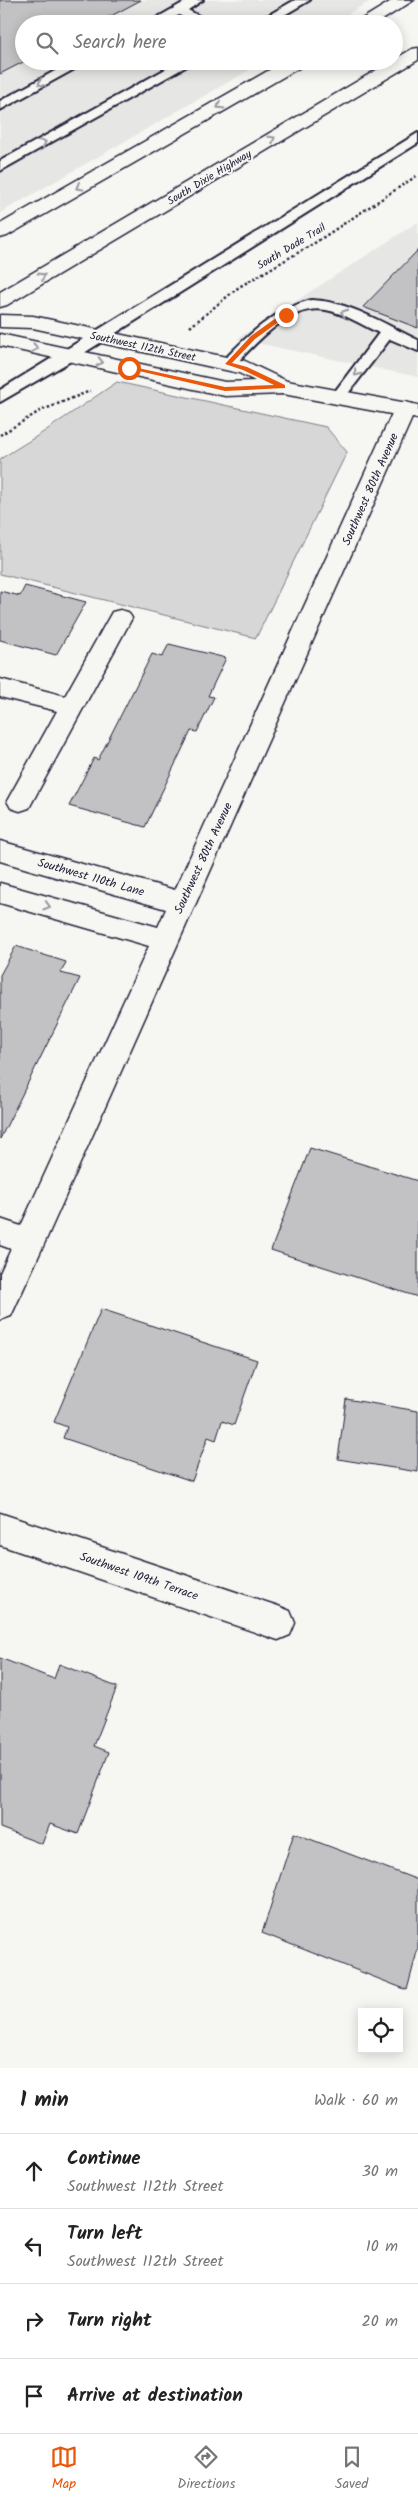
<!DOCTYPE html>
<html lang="en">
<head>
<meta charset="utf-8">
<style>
	:root { --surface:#fff; --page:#f2f2f2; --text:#222; --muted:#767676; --line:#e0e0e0; --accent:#ea580c }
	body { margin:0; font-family:Kalam,sans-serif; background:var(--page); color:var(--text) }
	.controls { position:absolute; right:15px; bottom:15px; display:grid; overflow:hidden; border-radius:0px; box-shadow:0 2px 12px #0003 }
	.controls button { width:45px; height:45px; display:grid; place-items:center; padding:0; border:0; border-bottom:1px solid var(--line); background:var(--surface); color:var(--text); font:25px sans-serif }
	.stop { position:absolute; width:15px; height:15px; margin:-11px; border:4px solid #ea580c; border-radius:50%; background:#fff }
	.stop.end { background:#ea580c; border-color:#fff; box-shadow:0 1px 5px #0008 }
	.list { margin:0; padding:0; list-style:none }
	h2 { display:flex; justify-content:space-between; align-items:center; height:65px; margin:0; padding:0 20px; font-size:21px }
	h2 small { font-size:16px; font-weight:400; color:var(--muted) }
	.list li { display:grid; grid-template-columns:32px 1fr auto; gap:15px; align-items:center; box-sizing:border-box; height:75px; padding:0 20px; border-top:1px solid var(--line) }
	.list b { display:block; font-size:19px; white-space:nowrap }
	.list p { margin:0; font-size:16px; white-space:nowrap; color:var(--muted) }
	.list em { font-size:16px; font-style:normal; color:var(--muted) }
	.icon { flex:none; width:28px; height:28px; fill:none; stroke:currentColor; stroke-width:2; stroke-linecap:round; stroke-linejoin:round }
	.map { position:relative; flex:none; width:418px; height:2068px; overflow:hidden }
	.search { position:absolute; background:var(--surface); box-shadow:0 2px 12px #0003; left:15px; right:15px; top:15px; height:55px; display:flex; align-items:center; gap:12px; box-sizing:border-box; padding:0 18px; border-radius:28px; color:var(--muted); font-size:19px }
	.sheet { height:365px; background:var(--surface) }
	nav { display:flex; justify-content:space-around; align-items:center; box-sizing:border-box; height:70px; border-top:1px solid var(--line); background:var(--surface); font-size:14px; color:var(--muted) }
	nav a { display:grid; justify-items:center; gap:2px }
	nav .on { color:var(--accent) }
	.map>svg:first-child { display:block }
	.built { fill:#e6e6e4 }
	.green { fill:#d7d7d7; stroke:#7c7c89 }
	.building { fill:#c2c2c4; stroke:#22223b }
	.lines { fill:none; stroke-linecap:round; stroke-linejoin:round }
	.lane-casing { stroke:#22223b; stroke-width:4 }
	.street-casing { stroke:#22223b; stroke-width:3 }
	.secondary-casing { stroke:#22223b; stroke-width:3 }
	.highway-casing { stroke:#22223b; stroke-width:3 }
	.path { stroke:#22223b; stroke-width:2.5; stroke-dasharray:2.5 2.5; stroke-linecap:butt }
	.lane { fill:#f6f6f2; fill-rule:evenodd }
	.street { fill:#f6f6f2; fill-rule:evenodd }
	.secondary { fill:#f6f6f2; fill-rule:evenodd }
	.highway { fill:#f6f6f2; fill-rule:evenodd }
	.oneway { stroke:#9797a0 }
	.route { fill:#ea580c }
	.labels { text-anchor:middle; stroke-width:4; stroke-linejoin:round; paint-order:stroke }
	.far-street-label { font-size:11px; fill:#22223b; stroke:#f6f6f2 }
	.street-label { font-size:12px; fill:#22223b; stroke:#f6f6f2 }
</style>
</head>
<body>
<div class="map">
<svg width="418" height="2068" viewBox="0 0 418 2068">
	<rect width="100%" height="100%" fill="#f6f6f2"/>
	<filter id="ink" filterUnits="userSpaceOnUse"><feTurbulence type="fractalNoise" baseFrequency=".02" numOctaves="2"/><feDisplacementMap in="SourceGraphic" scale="10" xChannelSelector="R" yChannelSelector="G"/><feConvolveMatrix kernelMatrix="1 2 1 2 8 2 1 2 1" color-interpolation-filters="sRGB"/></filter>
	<g filter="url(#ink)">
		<path class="built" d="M0,0h372l-41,24h-307v37h241l-265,152z
			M418,222v155l-181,-38z"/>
		<path class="green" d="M117,382l209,45 21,25 -91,186 -256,-64v-115l42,-26z"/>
		<path class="building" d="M0,0h141l-45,24h-72l1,37 -25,13z
			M418,250v78l-55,-21z
			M25,586l61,16 -30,53 -56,-15v-49l20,5z
			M169,644l57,14 -18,38 6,1 -17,35 -6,-1 -46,96 -76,-21 25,-48 4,2 54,-106 10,3z
			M16,946l50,16 -5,11 19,5 -80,161v-164z
			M310,1148l108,33v116l-147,-47z
			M101,1309l156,51 -23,65 -12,-4 -6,19 -8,-3 -16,44 -129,-43 4,-11 -13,-5z
			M346,1399l72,12v61l-80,-13z
			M0,1658l54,21 5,-15 58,23 -23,59 15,6 -31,82 -28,-10 -8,20 -42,-16z
			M294,1833l124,47v68l-11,42 -145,-57z"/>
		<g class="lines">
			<g class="lane-casing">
				<path id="lane" d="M188,0h15l-15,10 25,14h-16l-18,-9 -17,9h-16z
					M295,0h15l-41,24h-16z
					M73,61h16l-89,49v-9z
					M180,61h16l-196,110v-10z
					M418,133v10l-342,215 -76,44v-12z
					M311,300c38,1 73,24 107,40v11l-28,-12 -47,61h-10l-3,-3 3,-3 46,-61c-17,-8 -35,-20 -53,-23 -36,-7 -71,34 -93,57h-10l-3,-3 3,-3c26,-27 51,-51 88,-61z"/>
			</g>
			<g class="street-casing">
				<path id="street" d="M405,402l8,2 3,5 -371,833 -34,74 -11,4v-47l11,-24 -11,-4v-26l21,7 128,-280 -149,-43v-20l158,44 8,-18 -166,-48v-20l175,49 219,-481 3,-5z
					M120,610l8,2 4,6 -103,190 -9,3 -9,-3 -4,-7 50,-90 -57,-14v-18l65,17 47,-84z
					M0,1513l278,93 12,5 5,12 -5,12 -12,5 -278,-95z"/>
			</g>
			<g class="secondary-casing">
				<path id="secondary" d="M0,315l33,1 212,45 42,20 131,24v14l-135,-25 -58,2 -225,-50v-12l225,48 30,-1 -16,-8 -206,-45 -33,-1z"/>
			</g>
			<g class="highway-casing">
				<path id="highway" d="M393,0h21l-38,24h-22z
					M418,48v12l-411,245 -7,2v-15l412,-243z
					M285,61h22l-3,4 -297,171 -7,2v-14z"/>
			</g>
			<path class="path" d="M190,327l49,-40 74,-43 105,-69
				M0,435l40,-24 50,-20"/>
			<use href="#lane" class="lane"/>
			<use href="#street" class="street"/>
			<use href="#secondary" class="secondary"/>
			<use href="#highway" class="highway"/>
		</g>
		<defs><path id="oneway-chevron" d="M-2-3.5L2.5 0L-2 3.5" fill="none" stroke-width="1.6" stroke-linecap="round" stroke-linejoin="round" transform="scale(1.25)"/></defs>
		<g class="oneway">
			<use href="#oneway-chevron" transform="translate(41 83) rotate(152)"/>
			<use href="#oneway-chevron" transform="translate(220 106) rotate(150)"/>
			<use href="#oneway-chevron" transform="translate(272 139) rotate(-31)"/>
			<use href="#oneway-chevron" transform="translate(43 143) rotate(-29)"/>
			<use href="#oneway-chevron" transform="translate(79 187) rotate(150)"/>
			<use href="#oneway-chevron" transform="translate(42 276) rotate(-31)"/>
			<use href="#oneway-chevron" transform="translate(344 313) rotate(-160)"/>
			<use href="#oneway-chevron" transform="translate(35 348) rotate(11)"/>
			<use href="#oneway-chevron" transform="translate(100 362) rotate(13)"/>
			<use href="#oneway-chevron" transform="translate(357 373) rotate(129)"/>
			<use href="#oneway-chevron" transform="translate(47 906) rotate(16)"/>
		</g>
	</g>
	<path class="route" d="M283,313l5,2 -33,24 -23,24 15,4 38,18v3l-60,3 -99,-23 3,-2 96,21 49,-2 -31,-15 -18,-6 26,-28z"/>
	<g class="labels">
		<g class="far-street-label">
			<text transform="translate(209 177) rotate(-31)" y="4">South Dixie Highway</text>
			<text transform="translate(291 246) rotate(-31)" y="4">South Dade Trail</text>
			<text transform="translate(143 346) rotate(12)" y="4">Southwest 112th Street</text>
		</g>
		<g class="street-label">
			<text transform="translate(370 489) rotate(-66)" y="4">Southwest 80th Avenue</text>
			<text transform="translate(203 858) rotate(-65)" y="4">Southwest 80th Avenue</text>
			<text transform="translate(91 877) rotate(16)" y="4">Southwest 110th Lane</text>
			<text transform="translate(139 1576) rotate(19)" y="4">Southwest 109th Terrace</text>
		</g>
	</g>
</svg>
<div class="controls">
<button><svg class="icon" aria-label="locate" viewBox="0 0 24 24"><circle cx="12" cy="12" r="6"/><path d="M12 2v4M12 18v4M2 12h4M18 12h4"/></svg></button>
</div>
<div class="stop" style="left:129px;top:368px"></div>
<div class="stop end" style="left:286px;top:315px"></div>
<div class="search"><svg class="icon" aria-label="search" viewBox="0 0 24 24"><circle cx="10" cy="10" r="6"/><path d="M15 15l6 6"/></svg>Search here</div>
</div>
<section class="sheet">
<h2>1 min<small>Walk · 60 m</small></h2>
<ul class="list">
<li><svg class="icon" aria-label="ahead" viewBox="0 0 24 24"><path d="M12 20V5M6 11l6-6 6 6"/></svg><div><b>Continue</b><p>Southwest 112th Street</p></div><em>30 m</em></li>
<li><svg class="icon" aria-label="left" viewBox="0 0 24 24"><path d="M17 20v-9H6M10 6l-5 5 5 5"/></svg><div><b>Turn left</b><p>Southwest 112th Street</p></div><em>10 m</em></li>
<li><svg class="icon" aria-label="right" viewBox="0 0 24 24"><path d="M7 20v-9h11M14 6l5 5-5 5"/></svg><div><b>Turn right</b></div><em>20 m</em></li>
<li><svg class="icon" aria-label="arrive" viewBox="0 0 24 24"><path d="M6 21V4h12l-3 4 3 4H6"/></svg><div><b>Arrive at destination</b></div></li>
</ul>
</section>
<nav>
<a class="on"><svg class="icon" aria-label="map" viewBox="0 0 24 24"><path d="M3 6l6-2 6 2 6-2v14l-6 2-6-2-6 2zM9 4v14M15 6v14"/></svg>Map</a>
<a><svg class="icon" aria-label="directions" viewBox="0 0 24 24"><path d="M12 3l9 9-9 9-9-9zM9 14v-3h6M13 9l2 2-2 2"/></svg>Directions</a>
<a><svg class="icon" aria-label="saved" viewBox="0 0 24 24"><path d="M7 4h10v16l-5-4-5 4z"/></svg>Saved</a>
</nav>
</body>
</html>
